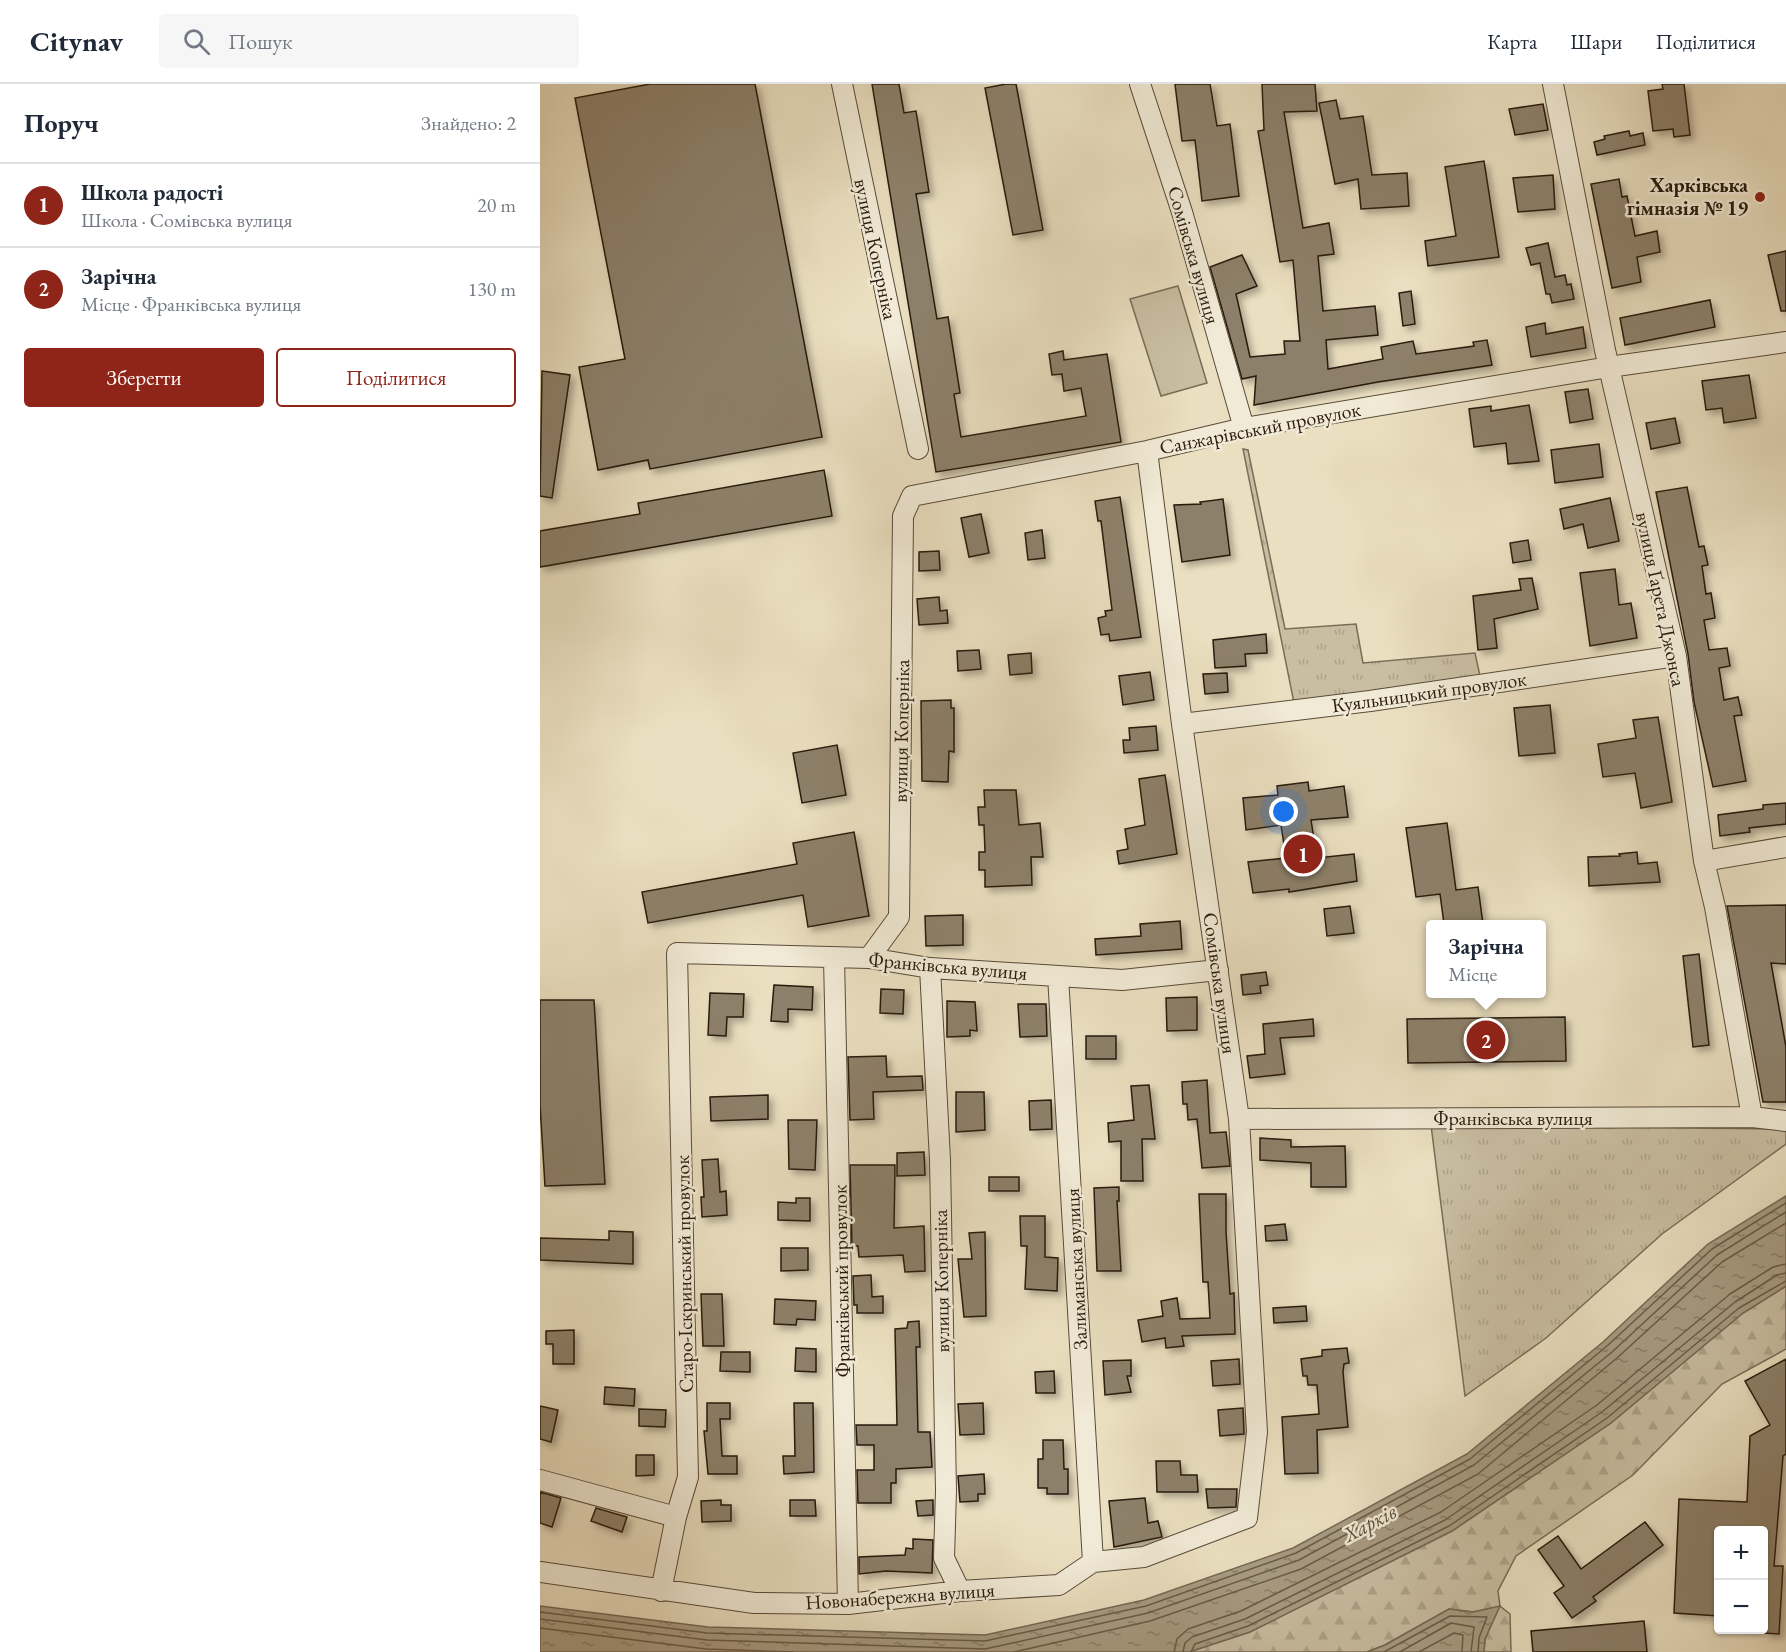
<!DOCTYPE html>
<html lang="uk">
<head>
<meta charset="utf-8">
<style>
	:root { --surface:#fff; --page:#f6f6f7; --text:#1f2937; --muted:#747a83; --line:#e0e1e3; --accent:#8f2418 }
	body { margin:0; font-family:"EB Garamond",serif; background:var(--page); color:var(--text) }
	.controls { position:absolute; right:18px; bottom:18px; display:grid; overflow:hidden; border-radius:6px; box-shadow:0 2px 4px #0004 }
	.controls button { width:54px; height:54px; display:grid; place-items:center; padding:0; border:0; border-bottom:2px solid var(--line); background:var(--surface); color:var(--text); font:30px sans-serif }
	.you { position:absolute; left:744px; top:728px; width:21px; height:21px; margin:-15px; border:4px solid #fff; border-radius:50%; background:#1a73e8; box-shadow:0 0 0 9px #1a73e833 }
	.badge { display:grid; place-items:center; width:39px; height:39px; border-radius:50%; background:var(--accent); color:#fff; font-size:20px; font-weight:700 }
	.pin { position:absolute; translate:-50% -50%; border:3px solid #fff; box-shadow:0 2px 6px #0006 }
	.popup { position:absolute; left:886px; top:836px; width:120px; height:78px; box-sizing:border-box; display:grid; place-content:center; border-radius:6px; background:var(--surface); filter:drop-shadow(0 2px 4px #0005); font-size:20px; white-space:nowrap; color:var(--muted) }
	.popup b { font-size:22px; color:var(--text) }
	.popup::after { content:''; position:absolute; left:50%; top:100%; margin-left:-12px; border:12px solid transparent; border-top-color:var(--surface) }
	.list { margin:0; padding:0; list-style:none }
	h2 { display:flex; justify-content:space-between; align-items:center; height:78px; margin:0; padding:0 24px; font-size:26px }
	h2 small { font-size:20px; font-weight:400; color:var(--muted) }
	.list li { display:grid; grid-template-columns:39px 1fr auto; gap:18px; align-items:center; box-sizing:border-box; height:84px; padding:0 24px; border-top:2px solid var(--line) }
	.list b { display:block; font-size:22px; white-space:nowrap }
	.list p { margin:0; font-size:20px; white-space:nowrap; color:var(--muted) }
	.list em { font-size:20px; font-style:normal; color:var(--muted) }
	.actions { display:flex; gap:12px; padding:18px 24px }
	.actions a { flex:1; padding:14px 0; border:2px solid var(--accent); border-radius:6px; text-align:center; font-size:21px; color:var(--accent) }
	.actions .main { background:var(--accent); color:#fff }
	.icon { flex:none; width:33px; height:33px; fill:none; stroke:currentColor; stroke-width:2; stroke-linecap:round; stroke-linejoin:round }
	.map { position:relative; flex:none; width:1246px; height:1568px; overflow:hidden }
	header { display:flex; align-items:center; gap:36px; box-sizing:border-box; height:84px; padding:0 30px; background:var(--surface); border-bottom:2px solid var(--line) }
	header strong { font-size:28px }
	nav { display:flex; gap:33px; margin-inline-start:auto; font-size:21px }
	.search { width:420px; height:54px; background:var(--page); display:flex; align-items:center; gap:15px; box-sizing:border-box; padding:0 21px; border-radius:6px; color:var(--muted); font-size:22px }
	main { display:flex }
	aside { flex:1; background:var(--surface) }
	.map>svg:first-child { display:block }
	.grass { fill:url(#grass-tufts); stroke:#796c58; stroke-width:1.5 }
	.forest { fill:url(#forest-firs); stroke:#796c58; stroke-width:1.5 }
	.park { fill:#c9bea2; stroke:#796c58; stroke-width:1.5 }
	.water { fill:url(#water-ripples); stroke:#756854; stroke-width:1.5 }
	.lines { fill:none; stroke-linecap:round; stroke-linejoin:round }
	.shore { stroke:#685b48; stroke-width:1.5 }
	.building { fill:#8d806a; stroke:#291a0d; stroke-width:1.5; filter:url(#shadow) }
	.minor-casing { stroke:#594b3a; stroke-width:22 }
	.minor { stroke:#f1ead6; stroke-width:20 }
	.poi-dot { fill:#8f2418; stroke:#f1ead6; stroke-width:2 }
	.labels { text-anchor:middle; stroke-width:5; stroke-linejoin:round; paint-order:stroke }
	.poi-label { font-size:20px; font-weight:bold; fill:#291a0d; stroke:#f1ead6; text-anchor:end }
	.street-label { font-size:20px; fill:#291a0d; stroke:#f1ead6 }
	.water-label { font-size:21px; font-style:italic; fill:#5c4e3c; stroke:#f1ead6 }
</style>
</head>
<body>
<header>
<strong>Citynav</strong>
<div class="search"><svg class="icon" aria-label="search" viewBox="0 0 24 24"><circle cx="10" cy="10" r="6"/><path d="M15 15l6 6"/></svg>Пошук</div>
<nav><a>Карта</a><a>Шари</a><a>Поділитися</a></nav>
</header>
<main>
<aside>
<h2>Поруч<small>Знайдено: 2</small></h2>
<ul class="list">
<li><span class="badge">1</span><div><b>Школа радості</b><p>Школа · Сомівська вулиця</p></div><em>20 m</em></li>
<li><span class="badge">2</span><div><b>Зарічна</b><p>Місце · Франківська вулиця</p></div><em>130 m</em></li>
</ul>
<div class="actions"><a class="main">Зберегти</a><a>Поділитися</a></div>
</aside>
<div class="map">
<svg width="1246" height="1568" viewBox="0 0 1246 1568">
	<defs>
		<pattern id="grass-tufts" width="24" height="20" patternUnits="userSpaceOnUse" patternTransform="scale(1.5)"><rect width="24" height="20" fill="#c9bea2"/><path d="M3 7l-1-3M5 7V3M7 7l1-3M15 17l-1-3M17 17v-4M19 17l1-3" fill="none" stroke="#ada38a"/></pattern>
		<pattern id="forest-firs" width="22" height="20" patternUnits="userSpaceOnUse" patternTransform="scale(1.5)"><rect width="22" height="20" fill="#c9bea2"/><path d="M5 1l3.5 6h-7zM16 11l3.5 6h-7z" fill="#ada38a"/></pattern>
		<pattern id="water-ripples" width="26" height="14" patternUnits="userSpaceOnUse" patternTransform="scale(1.5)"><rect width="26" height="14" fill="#a89c83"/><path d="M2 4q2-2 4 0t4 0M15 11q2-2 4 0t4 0" fill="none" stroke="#897e6a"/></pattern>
		<filter id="shadow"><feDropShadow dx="4.5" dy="4.5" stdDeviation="3" flood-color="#0004"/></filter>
	</defs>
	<rect width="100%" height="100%" fill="#eadfc0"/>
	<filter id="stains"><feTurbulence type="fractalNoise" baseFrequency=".00333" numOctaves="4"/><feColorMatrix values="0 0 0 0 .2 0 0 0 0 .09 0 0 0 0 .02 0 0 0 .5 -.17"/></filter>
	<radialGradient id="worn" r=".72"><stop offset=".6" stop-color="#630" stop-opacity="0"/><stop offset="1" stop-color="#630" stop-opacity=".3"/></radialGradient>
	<path class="grass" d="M703,365l5,1 37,179 71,-5 7,39 112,-10 5,23 -186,27z
		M891,1041l355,4v15l-124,90 -116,104 -81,58z"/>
	<path class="forest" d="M1246,1202v63l-64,35 -89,91 -117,81 -18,35 2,15 10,8 1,38h-27l1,-13 14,-32 -26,5 -24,-3 -64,36 -18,7h-178l61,-20 202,-101 159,-108 132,-110z"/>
	<path class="park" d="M638,202l29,97 -46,13 -31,-97z"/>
	<path class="water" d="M1246,1112v90l-43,27 -132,110 -159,108 -202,101 -61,20h-649v-46l168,21 277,8 159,-35 149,-52 174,-94 136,-112 105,-98z
		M960,1522l-15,33 -1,13h-117l18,-7 64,-36 24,3z"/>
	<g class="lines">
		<path class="shore" d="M0,1528l167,21 278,8 161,-35 150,-53 174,-94 137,-113 105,-97 74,-46
			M0,1535l167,21 278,9 163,-36 151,-53 175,-95 138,-113 105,-97 69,-43
			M0,1544l166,21 87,3
			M474,1568l136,-31 151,-52 177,-95 139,-116 105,-96 64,-39
			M634,1568l3,-13 11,-10 53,-18 200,-99 156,-107 133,-111 43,-27 13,-3
			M643,1568l2,-9 7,-6 53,-18 200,-99 157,-108 133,-110 42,-27 9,-2
			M651,1568l4,-8 53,-18 201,-100 158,-108 132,-110 47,-27
			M844,1568l66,-36 37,1 -8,21 -1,14
			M860,1568l51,-29 23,4 -3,25
			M879,1568l35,-19 9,2 -1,17"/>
	</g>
	<path class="building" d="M110,0h105l67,353 -172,32 -2,-9 -50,10 -19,-103 46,-8 -50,-261z
		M332,0h27l5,29 12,-2 13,81 -13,2 21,125 11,-2 12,76 -6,1 7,43 125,-21 -5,-28 -17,3 -2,-17 -10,1 -3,-21 14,-3 1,9 43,-6 14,88 -185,30z
		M466,0h10l27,146 -30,5 -28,-147z
		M635,0h35l7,42 13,-2 9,72 -37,5 -7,-61 -13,1z
		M722,0h53l2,27 -33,1 19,116 26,-5 5,31 -16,2 5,55 52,-5 3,29 -52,5 2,29 55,-10 -2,-12 32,-6 3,13 58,-8 -1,-4 14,-2 5,25 -114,17 -124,23 2,-29 -14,3 -32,-112 32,-12 15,31 -21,8 14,63 35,-3 -1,-13h16l-7,-81 -13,2 -22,-131 6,-1z
		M1122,0h22l6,51 -16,2 -1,-8 -20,2 -5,-40 15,-2z
		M796,16l4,19 23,-3 9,59 35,-2 2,33 -48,3 -3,-30 -23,5 -16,-81z
		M1003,20l5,26 -33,5 -6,-26z
		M1089,47l1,5 13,-3 2,12 -48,10 -3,-13 11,-3 -1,-3z
		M944,77l15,96 -71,9 -3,-25 31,-5 -11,-69z
		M1013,91l2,34 -37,3 -5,-34z
		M1079,95l3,18 5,-1 8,40 22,-5 3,21 -23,5 4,25 -29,6 -21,-104z
		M1008,159l7,34 10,-2 2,10 4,-1 3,15 -22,4 -2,-9h-4l-6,-31 -9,2 -5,-17z
		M1246,167v60h-5l-13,-56z
		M871,207l4,33 -12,2 -4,-33z
		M1170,216l5,27 -90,18 -5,-27z
		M1005,239l1,11 37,-7 3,21 -55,9 -5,-30z
		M2,287l28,4 -18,123 -12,-2z
		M1209,291l7,43 -32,5 -2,-15 -16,2 -4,-29z
		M1048,305l5,30 -23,4 -5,-31z
		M989,321l10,56 -31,3 -2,-21 -32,4 -5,-38 22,-3v5z
		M1135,334l5,25 -29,6 -5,-26z
		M1059,360l4,33 -48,6 -4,-33z
		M284,386l8,46 -292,51v-36l100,-17 -2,-11z
		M1147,403l12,60 5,-1 4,19 -6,1 4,28 5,-1 4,25 -11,2 5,30 18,-2 3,18 -11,2 5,32 14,-3 4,18 -8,1 12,65 -33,6 -19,-85 -6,-48 -32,-162z
		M580,413l21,140 -31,4 -1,-7 -8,1 -3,-17 8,-2 -1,-5 7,-1 -11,-89h-3l-3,-20z
		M1070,414l9,43 -31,7 -5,-24 -19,5 -4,-20z
		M683,415l7,56 -48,7 -8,-57 27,-1 -1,-2z
		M441,430l8,39 -20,4 -8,-39z
		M502,446l3,28 -17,2 -3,-27z
		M988,456l3,20 -18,3 -3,-20z
		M399,467l1,19 -21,1v-19z
		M1075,485l4,36 12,-2 6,35 -47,8 -10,-73z
		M992,494l6,31 -44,10 3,29 -19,2 -5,-54 48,-6 -2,-11z
		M399,513l1,14 7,-1 1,13 -29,2 -2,-26z
		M726,550l1,19 -22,1 1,12 -31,2 -2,-28z
		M439,566l2,19 -23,2 -1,-20z
		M491,569l1,20 -22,2 -2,-20z
		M610,588l4,28 -31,5 -4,-29z
		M687,589l1,19 -23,2 -2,-20z
		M411,616v8h3v44l-5,-1 -1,31 -26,-1 -1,-80z
		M1010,621l5,48 -36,3 -5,-48z
		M1118,633l14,85 -31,6 -6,-35 -32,4 -5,-33 38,-6 -3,-18z
		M616,642l2,24 -34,3 -1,-13h7l-1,-12z
		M297,661l9,50 -44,8 -9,-50z
		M625,691l12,79 -58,10 -2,-13 11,-2 -3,-20 20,-4 -6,-46z
		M768,698l1,9 35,-5 4,31 -37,3 6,38 37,-4 3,27 -68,11v-3l-36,4 -5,-31 38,-4 -5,-33 -35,5 -3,-32 35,-3 -1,-9z
		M444,706h32l3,35 21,-2 3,34h-12l1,28 -47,2v-17h-6v-18h6l-1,-27h-5l-1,-18h7z
		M1246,719v21l-37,4 1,4 -30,4 -2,-21 45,-6v-4z
		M907,739l9,67 22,-3 5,37h-39l-4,-30 -24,3 -10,-69z
		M314,748l15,84 -61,11 -5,-32 -155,28 -6,-31 155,-28 -4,-21z
		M1097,768l1,12 19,-2 3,20 -71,4 -1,-29 32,-1 -1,-2z
		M1246,821v59l-15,-1 15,84v55h-23l-36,-196z
		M810,822l4,27 -27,3 -3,-27z
		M423,831v30l-37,1 -1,-30z
		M640,837l2,28 -86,6 -1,-16 46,-3 -1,-12z
		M1159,870l10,91 -16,2 -10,-91z
		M726,888l2,13 -8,1 1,7 -18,2 -2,-20z
		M234,901l39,2 -1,23 -24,-1v13l-17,-1z
		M341,905l23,1 -1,24 -23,-1z
		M170,909l34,1 -1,23h-16l-1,19 -18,-1z
		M657,913v33l-30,1 -1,-33z
		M0,916h54l11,184 -60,2 -5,-81z
		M407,917l28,1 2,29 -7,-1v6l-23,1z
		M478,920h28l1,32 -27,1z
		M1025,933l1,44 -158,2 -1,-44z
		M773,935l1,17 -34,2 5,36 -35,4 -3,-22 18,-2 -2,-30z
		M546,952h30v23h-30z
		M346,972l1,21 35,-1 1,14 -50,2 1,27 -24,1 -2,-63z
		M667,996l3,53 16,-1 4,34 -28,2 -5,-49 -9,1 -1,-16h-4l-1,-22z
		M609,1001l6,54h-13l1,42h-22v-40l-12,1 -1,-19 26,-3 -3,-34z
		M416,1008h28l1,38 -29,2z
		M228,1011v24l-57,2 -1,-24z
		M511,1016l1,29 -22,1 -1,-29z
		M248,1036h29l-2,50 -26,-1z
		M720,1054l31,2v7l54,-1 1,41h-35v-24l-51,-3z
		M384,1068l1,23 -28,1v-23z
		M178,1075l2,33 6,-1 1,24 -25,2 -1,-20h3l-2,-37z
		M310,1081h45l-1,63 30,-2 1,45 -20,1 -2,-17 -44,2 -1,-11h-6z
		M449,1093h30v14h-30z
		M579,1103v14h-2l4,70h-24l-3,-83z
		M659,1110h27v38l4,62 4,-1 1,41 -53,2 2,10 -18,2 -1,-10 -23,4 -4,-22 25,-4 -2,-15 16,-3 3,21 30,-1 -2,-36h-5z
		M256,1114h14v23l-32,-1v-18l18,1z
		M480,1132h25v41l13,1 -1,33 -32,-2 2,-43h-6z
		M745,1140l2,16 -21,1 -1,-15z
		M69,1147l24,1v32l-93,-4v-22l69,2z
		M445,1148l1,84 -22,1 -6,-58h14l-3,-26z
		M241,1164h27v22l-27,1z
		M331,1191l1,22 11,-1v17h-26v-8h-3l-1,-29z
		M161,1210h21l2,52h-21z
		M235,1215l41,2 -1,19 -18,-1 -1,6 -22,-1z
		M766,1222l1,15 -33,2 -1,-15z
		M379,1237l1,26h-4l2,85h12l2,35 -36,2v14h-5v20h-33l-1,-33h17v-25h-17l-1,-20h41l-2,-96 12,-1 1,-6z
		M34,1246v34h-21v-20h-7v-13z
		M256,1264l20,1v23l-21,-1z
		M807,1264l2,15 -5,1 -1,8 5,55 -31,3 1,43 -33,1 -3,-57 37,-3 -2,-29h-9l-1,-9h-4l-2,-17 21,-3v-6z
		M181,1268h29v20l-30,-1z
		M699,1275l1,25 -27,2 -2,-25z
		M1246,1275v95l-3,2 -9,110h9l-4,68 -15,-1v-103h-45v86l-45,-3 5,-114 68,3 3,-66 20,-11 -25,-44z
		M591,1276v16h-4l4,16 -26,3 -2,-34z
		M514,1287l1,22h-19l-1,-21z
		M65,1303l30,2 -1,17 -30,-2z
		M167,1319h23v16h-10l2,37h15v18h-29l-4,-43h3z
		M254,1319h19l1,69 -30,2 -1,-18h12z
		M443,1319l1,31 -24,1 -2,-31z
		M0,1322l18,4 -7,32 -11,-3z
		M703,1324l1,26 -24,2 -2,-26z
		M99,1325l27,1 -1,17 -26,-1z
		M503,1356h20l1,29h4v25h-21v-6h-9v-29h5z
		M96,1371h18v20l-18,1z
		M616,1377h24l1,14h16l1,17h-41z
		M444,1390l1,20h-7v7l-18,1 -2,-26z
		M666,1405h31l-1,18 -28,1z
		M0,1408l21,6 -9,29 -12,-4z
		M605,1414l3,25 10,-2 4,16 -48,10 -5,-46z
		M181,1416v5h10v16l-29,1 -1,-21z
		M250,1416h25l1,16h-26z
		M393,1416v15l-15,1 -2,-15z
		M56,1424l31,9 -5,15 -31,-11z
		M1105,1438l18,23 -70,52 3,4 -24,17 -18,-25 10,-7 -26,-36 20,-14 23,33z
		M373,1455l20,1 -1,33 -46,-2 -27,3v-17l46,-2 1,-7 7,1z
		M1104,1537l3,31h-114l-2,-21z"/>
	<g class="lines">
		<g class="minor-casing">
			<path id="minor" d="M302,0l76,365
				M600,0l42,128 62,216
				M1013,0l52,266 71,306 28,205 11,46 37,210
				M642,640l188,-23 306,-45
				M1164,777l82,-14
				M294,874l14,646
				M329,874l30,-41 4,-401 9,-20 235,-45 97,-23 365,-61 177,-25
				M390,884l10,192 6,331 -2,67 16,33
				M518,892l35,586
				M699,1035l513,-2 34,4
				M0,1396l136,37
				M0,1488l214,31 94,1 112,-13 99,-6 34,-23 51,-5 103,-39 10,-86 -18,-313 -57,-395 -35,-273
				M121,1507l15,-74 12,-40 -11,-524 192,5 61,10 192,12 96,-10"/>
		</g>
		<use href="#minor" class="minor"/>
	</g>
	<circle class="poi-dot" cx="1220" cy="113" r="6"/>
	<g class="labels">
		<g class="poi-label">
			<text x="1208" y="108">Харківська<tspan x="1208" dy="23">гімназія № 19</tspan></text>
		</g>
		<g class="street-label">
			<text transform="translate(336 165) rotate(78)" y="7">вулиця Коперніка</text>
			<text transform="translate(654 171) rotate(74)" y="7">Сомівська вулиця</text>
			<text transform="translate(720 344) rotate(-11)" y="7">Санжарівський провулок</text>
			<text transform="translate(1121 515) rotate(78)" y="7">вулиця Ґарета Джонса</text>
			<text transform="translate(889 608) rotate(-8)" y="7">Куяльницький провулок</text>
			<text transform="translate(361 647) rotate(-89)" y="7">вулиця Коперніка</text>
			<text transform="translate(408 882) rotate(5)" y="7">Франківська вулиця</text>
			<text transform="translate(680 899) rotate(82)" y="7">Сомівська вулиця</text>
			<text x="973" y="1041">Франківська вулиця</text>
			<text transform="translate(536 1185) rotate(-93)" y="7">Залиманська вулиця</text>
			<text transform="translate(144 1190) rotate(-91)" y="7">Старо-Іскринський провулок</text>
			<text transform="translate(301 1197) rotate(-91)" y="7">Франківський провулок</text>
			<text transform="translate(401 1197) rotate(-91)" y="7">вулиця Коперніка</text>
			<text transform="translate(360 1512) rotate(-4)" y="7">Новонабережна вулиця</text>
		</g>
		<g class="water-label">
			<text transform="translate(830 1439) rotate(-28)" y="7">Харків</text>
		</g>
	</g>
	<rect width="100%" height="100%" filter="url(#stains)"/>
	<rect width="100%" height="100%" fill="url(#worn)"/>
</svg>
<div class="controls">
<button>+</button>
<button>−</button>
</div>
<div class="you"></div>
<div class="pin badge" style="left:763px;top:770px">1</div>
<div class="pin badge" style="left:946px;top:956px">2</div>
<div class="popup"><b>Зарічна</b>Місце</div>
</div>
</main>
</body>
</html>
